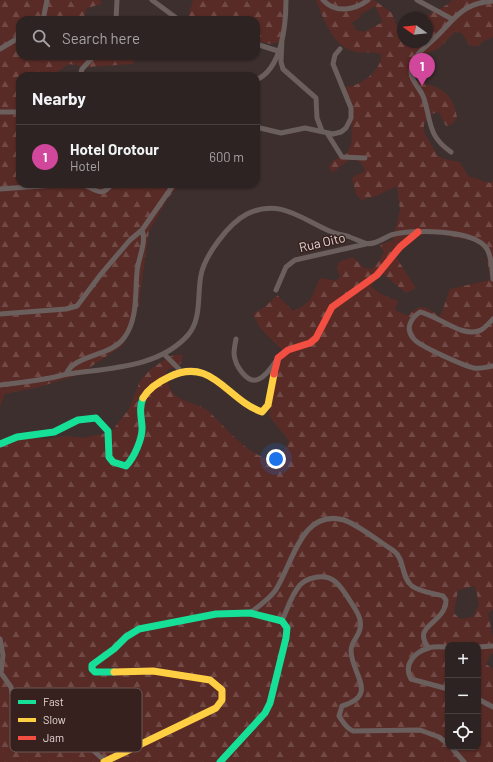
<!DOCTYPE html>
<html lang="en">
<head>
<meta charset="utf-8">
<style>
	:root { --surface:#2d2322; --page:#352b2a; --text:#f1f3f6; --muted:#a7a4a5; --line:#484040; --accent:#a99b98 }
	body { margin:0; font-family:Barlow,sans-serif; background:var(--page); color:var(--text) }
	.controls { position:absolute; right:12px; bottom:12px; display:grid; overflow:hidden; border-radius:8px; box-shadow:0 1px 3px #0004 }
	.controls button { width:36px; height:36px; display:grid; place-items:center; padding:0; border:0; border-bottom:1px solid var(--line); background:var(--surface); color:var(--text); font:20px sans-serif }
	.compass { position:absolute; left:397px; top:12px; width:36px; height:36px; border-radius:50%; background:var(--surface); box-shadow:0 1px 3px #0004; rotate:285deg }
	.you { position:absolute; left:276px; top:459px; width:14px; height:14px; margin:-10px; border:3px solid #fff; border-radius:50%; background:#1a73e8; box-shadow:0 0 0 6px #1a73e833 }
	.badge { display:grid; place-items:center; width:26px; height:26px; border-radius:50%; background:var(--accent); color:#fff; font-size:13px; font-weight:700 }
	.pin { position:absolute; translate:-50% -33px; filter:drop-shadow(0 1px 2px #0008) }
	.pin::after { content:''; position:absolute; top:21px; width:14px; height:12px; background:inherit; clip-path:polygon(0 0,100% 0,50% 100%) }
	.list { margin:0; padding:0; list-style:none }
	h2 { display:flex; justify-content:space-between; align-items:center; height:52px; margin:0; padding:0 16px; font-size:17px }
	h2 small { font-size:13px; font-weight:400; color:var(--muted) }
	.list li { display:grid; grid-template-columns:26px 1fr auto; gap:12px; align-items:center; box-sizing:border-box; height:64px; padding:0 16px; border-top:1px solid var(--line) }
	.list b { display:block; font-size:15px; white-space:nowrap }
	.list p { margin:0; font-size:13px; white-space:nowrap; color:var(--muted) }
	.list em { font-size:13px; font-style:normal; color:var(--muted) }
	.icon { flex:none; width:22px; height:22px; fill:none; stroke:currentColor; stroke-width:2; stroke-linecap:round; stroke-linejoin:round }
	.map { position:relative; flex:none; width:493px; height:762px; overflow:hidden }
	.search { position:absolute; background:var(--surface); box-shadow:0 1px 3px #0004; left:16px; top:16px; width:244px; height:44px; display:flex; align-items:center; gap:10px; box-sizing:border-box; padding:0 14px; border-radius:12px; color:var(--muted); font-size:15px }
	.panel { position:absolute; background:var(--surface); box-shadow:0 1px 3px #0004; left:16px; top:72px; width:244px; height:116px; border-radius:12px }
	.map>svg:first-child { display:block }
	.forest { fill:url(#forest-firs); fill-rule:evenodd }
	.lines { fill:none; stroke-linecap:round; stroke-linejoin:round }
	.street { stroke:#6b5f5d; stroke-width:5 }
	.fast { stroke:#16e098; stroke-width:7 }
	.slow { stroke:#ffcf43; stroke-width:7 }
	.jam { stroke:#f24e42; stroke-width:7 }
	.labels { text-anchor:middle; stroke-width:3; stroke-linejoin:round; paint-order:stroke }
	.street-label { font-size:13px; fill:#e4d5d2; stroke:#37211e }
	.key { fill:#37211e; stroke:#6b5754; stroke-width:1 }
	.key-label { font-size:11px; fill:#e4d5d2 }
</style>
</head>
<body>
<div class="map">
<svg width="493" height="762" viewBox="0 0 493 762">
	<defs>
		<pattern id="forest-firs" width="22" height="20" patternUnits="userSpaceOnUse"><rect width="22" height="20" fill="#592b26"/><path d="M5 1l3.5 6h-7zM16 11l3.5 6h-7z" fill="#714945"/></pattern>
	</defs>
	<rect width="100%" height="100%" fill="#3c2f2d"/>
	<path class="forest" d="M0,0h100l2,4 -15,4 -4,12h-63v36l116,1 -3,7 -46,3 -18,-3 -18,12h-31v108h160l-12,14 -19,33 -11,78 -16,37 -44,29 -39,12 -34,7 -5,12z
		M193,0h93l-4,35 -3,7 -8,2 -15,-3v-21h-66l-2,-2z
		M316,0h58l18,13 5,13 6,5v11l21,1 6,-4c0,-8 -2,-16 -3,-23 8,-6 18,-8 25,-16h41v37l-9,4 -6,5h-8l-8,-13 -7,-1 -17,17 -14,5 -6,5 -4,7 1,14c23,8 37,9 42,37l-4,7 -7,2 -7,-14 -8,2 -7,10v8l13,23 7,4 16,3 8,14 22,7 3,-2v428l-5,5 5,23v17l-2,-1 -5,11 7,5v93h-493v-315l21,-10 24,2 23,-3 14,2 29,-6 18,-23 11,-28 10,-11 18,-13 7,-2h8l-2,8 -6,5 -7,1 -3,7c3,4 3,10 6,14 7,13 27,12 37,21 18,15 64,77 81,30l-20,-25 8,-45 7,-14 -2,-7 -22,-22 -7,-14 13,-8 11,-11 16,16c7,-3 14,-7 18,-13 4,-6 5,-14 10,-20l15,3 4,-5 -3,-7 2,-7 14,-5 11,11 8,1 9,-11 3,-6 -4,-7 13,-5 7,-30 -3,-24 -21,10 -15,4 -5,-6 -4,-16 6,-4 7,-2c-2,-9 -6,-13 -15,-13l-18,14 -3,-7c6,-10 10,-6 17,-12 12,-11 2,-53 -2,-67 17,0 36,-16 38,-32 -10,-5 -17,-1 -26,-3 -24,-5 -32,-33 -40,-52zM375,6l8,16 -19,10 -8,-2 -4,-7 9,-6 -1,-2zM431,233l44,8 11,10 4,29 -40,9 -10,28c-14,-10 -19,-15 -32,-1l-13,-6 3,-9 -17,-7 -10,-8 11,-13 24,20 10,-5 -20,-31c10,-12 18,-22 35,-24zM475,586l4,18 -6,13 -13,2 -6,-6 4,-23zM448,645h30v102h-30z"/>
	<g class="lines">
		<path class="street" d="M152,0l27,20
			M323,0c13,14 32,10 45,0
			M417,0l35,19
			M43,20l4,-20
			M116,20l1,-20
			M282,39l-1,23 2,7 33,29 1,20 5,13
			M256,44l22,7
			M0,49l20,-12
			M80,76l2,-7 12,-13
			M256,80c26,-11 30,-55 30,-80
			M0,112h20
			M256,127l25,6 24,-5 28,6 8,-2 5,-4 5,-10v-10l-18,-44 2,-9 5,-6
			M327,133l15,24 23,1
			M451,152c-7,-5 -13,-10 -17,-18 -6,-12 -6,-26 -11,-38 -5,-11 -15,-18 -11,-30 4,-14 14,-19 23,-28 20,-19 27,-35 58,-37
			M80,184c15,3 20,16 32,0
			M0,189l69,-5
			M276,290l10,-23 9,-7 71,-16
			M0,314l66,-5 11,-3 24,-32 29,-34 12,-10 32,-46
			M493,319c-3,3 -7,8 -12,11 -18,9 -42,-14 -61,-18 -9,6 -15,16 -7,26 5,8 52,28 61,30 7,1 13,-1 19,-2
			M236,339c-1,5 -2,10 -2,15 1,11 13,31 25,25 7,-3 13,-12 17,-18
			M164,354l18,18
			M66,374c9,-20 44,-17 58,-36 14,-18 11,-46 13,-66 1,-14 10,-29 5,-42
			M0,385c17,-2 33,-4 50,-7 6,-1 12,-3 18,-4 40,-6 91,-6 120,-39 14,-16 9,-41 13,-60 4,-20 28,-52 46,-61 33,-17 57,7 85,18 5,2 11,3 15,4 6,2 12,5 18,7 8,3 19,-5 26,-8 20,-6 84,-6 96,14 5,9 5,20 6,30
			M250,613c9,-7 18,-13 25,-22 18,-27 26,-83 69,-71 13,4 37,23 50,31 11,8 7,27 18,35 8,6 21,7 31,10l3,4c0,24 -36,25 -17,48
			M282,621c5,-11 9,-26 18,-36 3,-3 8,-6 13,-7 21,-6 29,10 39,26 3,5 7,10 8,16 3,15 -9,19 -9,31 1,24 28,44 -9,55l-3,10c4,6 7,12 14,15l67,-1 19,7 9,7
			M0,639l3,16 -2,18 10,14 4,23 4,6 9,5 24,3 34,20 19,17
			M448,647c-6,0 -14,-1 -19,1 -15,4 -26,17 -18,31l37,10
			M478,647l15,-1
			M478,699l15,8
			M451,747l13,15"/>
		<path class="fast" d="M0,444l17,-7 37,-5 24,-12 18,-2 12,13 1,26 4,5 13,4c8,-8 17,-28 16,-40 -1,-11 -3,-18 1,-28
			M114,672h-19l-3,-3v-4l22,-16 12,-12 13,-8 77,-15 34,-1 32,8 5,7 -1,10 -16,65 -5,10 -45,49"/>
		<path class="slow" d="M143,398c6,-10 15,-16 26,-21 43,-21 57,22 93,35l6,-7 6,-31
			M104,762l112,-54 6,-8v-10l-12,-10 -57,-9 -39,1"/>
		<path class="jam" d="M274,374l4,-16 10,-8 22,-7 6,-5 16,-31 45,-32 23,-28 18,-15"/>
	</g>
	<g class="labels">
		<g class="street-label">
			<text transform="translate(322 242) rotate(-13)" y="5">Rua Oito</text>
		</g>
	</g>
	<rect x="10" y="688" width="132" height="64" rx="6" class="key"/>
	<rect x="18" y="700" width="18" height="4" fill="#16e098"/>
	<rect x="18" y="718" width="18" height="4" fill="#ffcf43"/>
	<rect x="18" y="736" width="18" height="4" fill="#f24e42"/>
	<g class="key-label">
		<text x="43" y="706">Fast</text>
		<text x="43" y="724">Slow</text>
		<text x="43" y="742">Jam</text>
	</g>
</svg>
<div class="controls">
<button>+</button>
<button>−</button>
<button><svg class="icon" aria-label="locate" viewBox="0 0 24 24"><circle cx="12" cy="12" r="6"/><path d="M12 2v4M12 18v4M2 12h4M18 12h4"/></svg></button>
</div>
<svg class="compass" viewBox="-18 -18 36 36"><path d="M0-13l5 13h-10z" fill="#e53935"/><path d="M0 13l5-13h-10z" fill="#a7a4a5"/></svg>
<div class="you"></div>
<div class="pin badge" style="left:422px;top:86px;background:#d1479c">1</div>
<div class="search"><svg class="icon" aria-label="search" viewBox="0 0 24 24"><circle cx="10" cy="10" r="6"/><path d="M15 15l6 6"/></svg>Search here</div>
<section class="panel">
<h2>Nearby<small></small></h2>
<ul class="list">
<li><span class="badge" style="background:#d1479c">1</span><div><b>Hotel Orotour</b><p>Hotel</p></div><em>600 m</em></li>
</ul>
</section>
</div>
</body>
</html>
